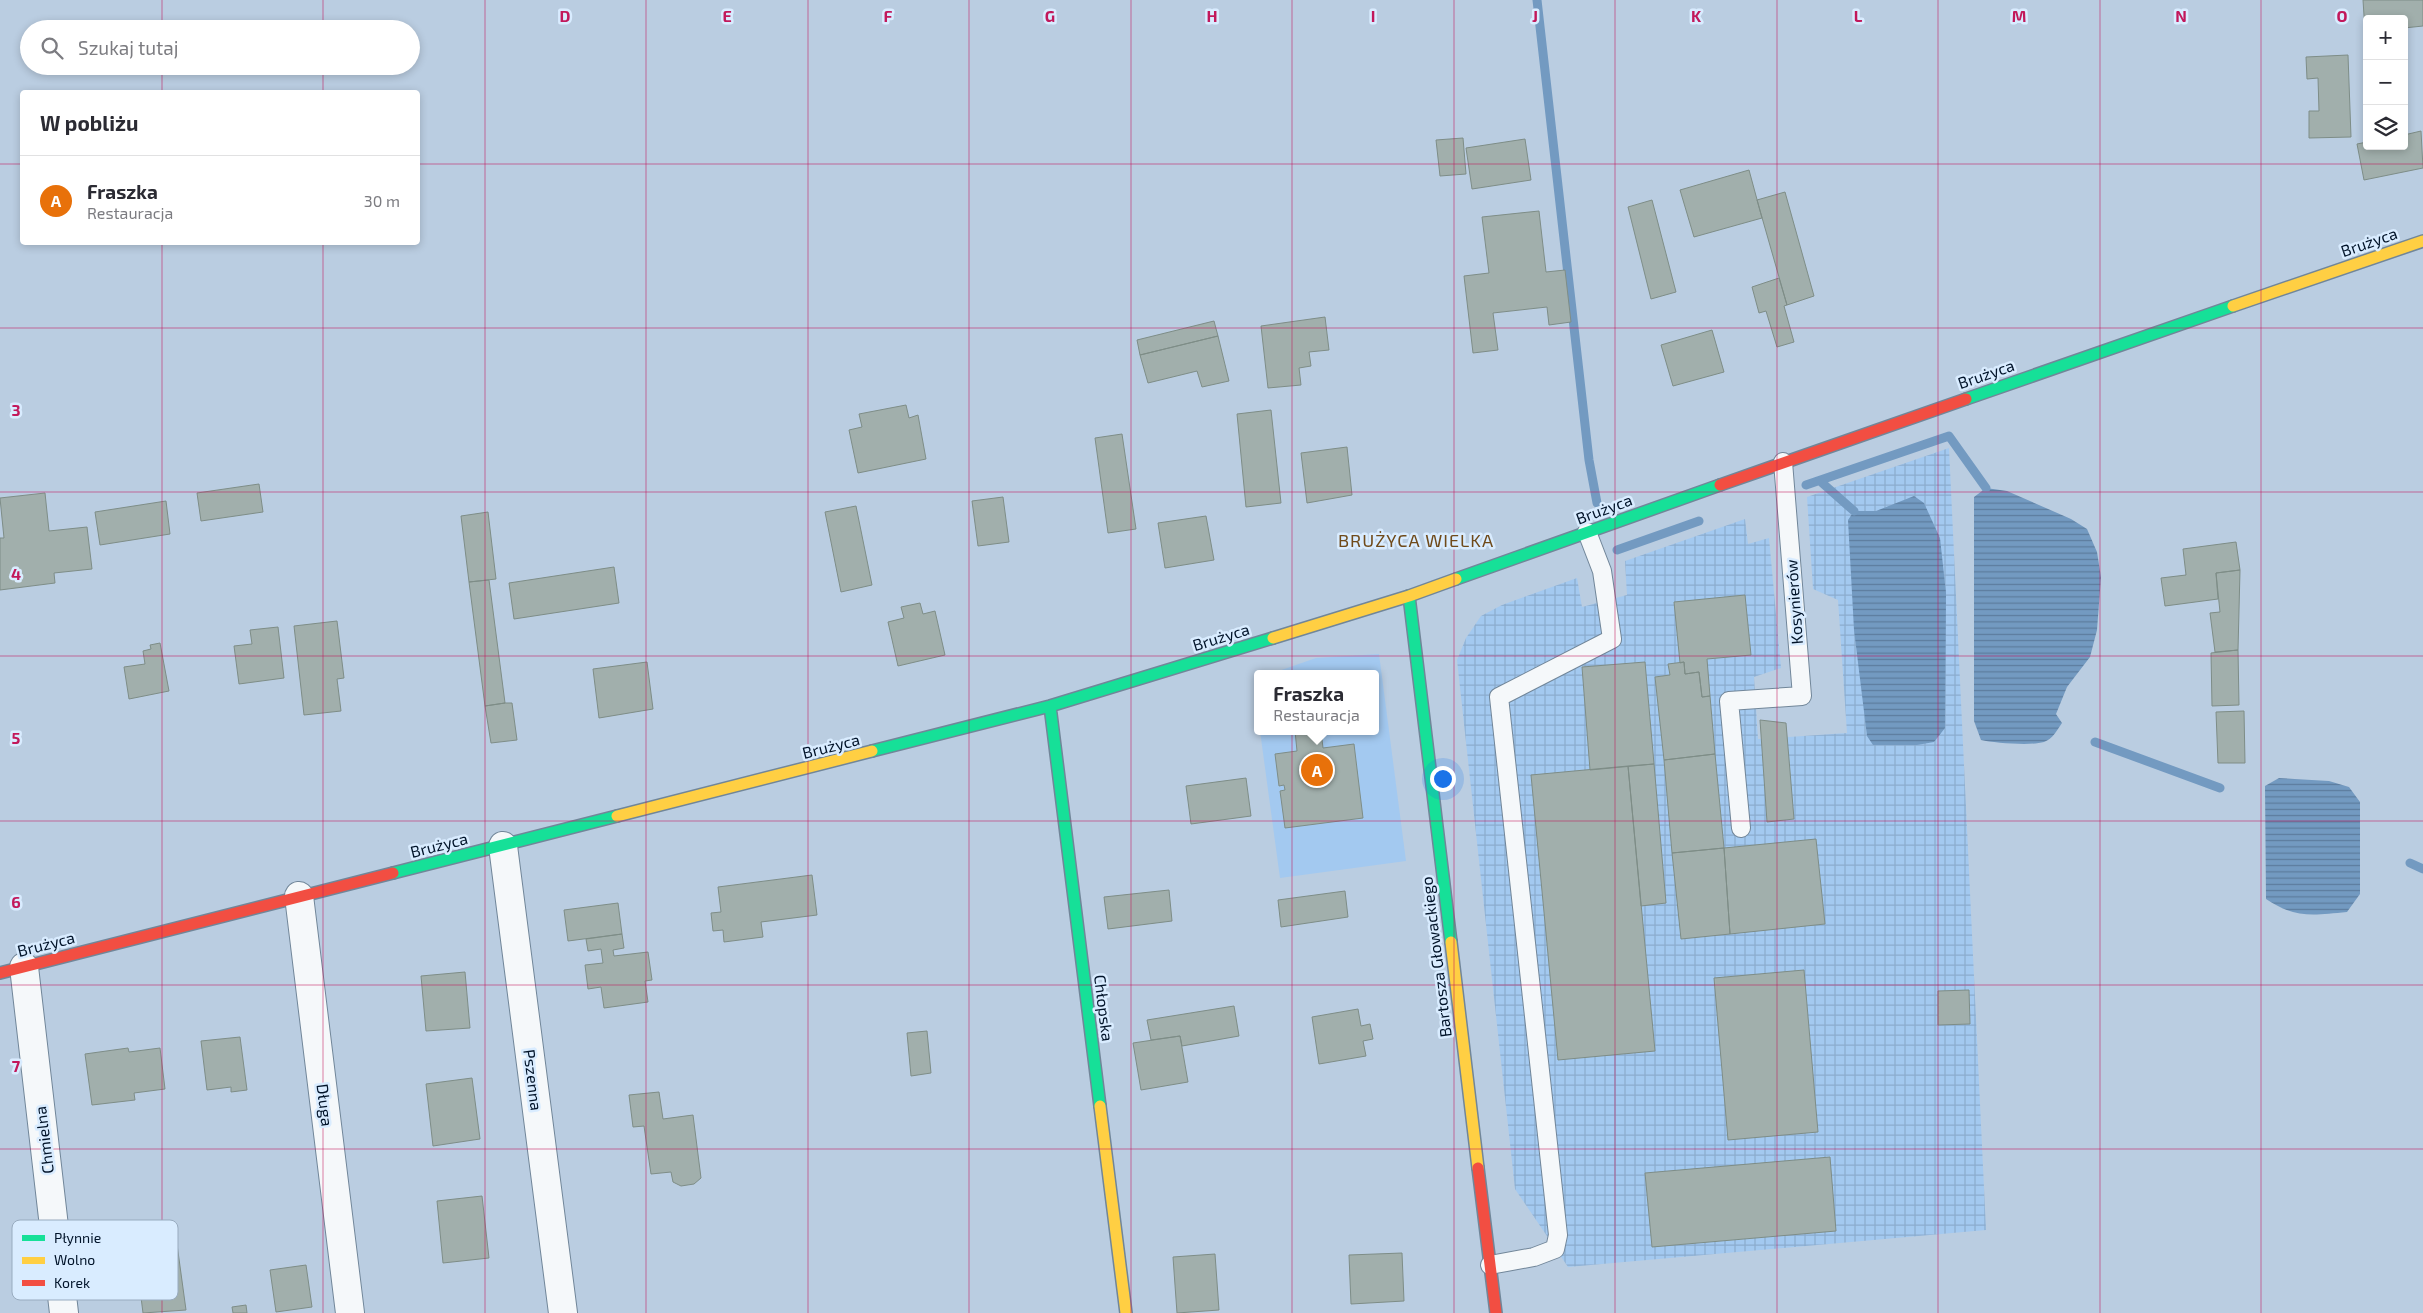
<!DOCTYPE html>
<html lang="pl">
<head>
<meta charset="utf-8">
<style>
	:root { --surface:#fff; --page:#f2f2f3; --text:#2b2b33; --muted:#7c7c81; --line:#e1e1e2; --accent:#1a73e8 }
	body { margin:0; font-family:"Exo 2",sans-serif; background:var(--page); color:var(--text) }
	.controls { position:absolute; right:15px; top:15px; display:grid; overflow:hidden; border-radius:5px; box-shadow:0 2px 8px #0003 }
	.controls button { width:45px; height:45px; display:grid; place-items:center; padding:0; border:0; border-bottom:1px solid var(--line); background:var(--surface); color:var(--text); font:25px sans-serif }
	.you { position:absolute; left:1442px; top:778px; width:18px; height:18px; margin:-12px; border:4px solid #fff; border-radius:50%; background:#1a73e8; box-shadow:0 0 0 8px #1a73e833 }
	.badge { display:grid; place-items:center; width:32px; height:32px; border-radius:50%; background:var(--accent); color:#fff; font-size:16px; font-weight:700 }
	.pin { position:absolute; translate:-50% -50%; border:2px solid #fff; box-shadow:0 1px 5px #0006 }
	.popup { position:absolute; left:1254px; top:670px; width:125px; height:65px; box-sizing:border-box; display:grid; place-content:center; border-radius:5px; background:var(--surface); filter:drop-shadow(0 1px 4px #0005); font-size:16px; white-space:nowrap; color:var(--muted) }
	.popup b { font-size:19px; color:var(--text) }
	.popup::after { content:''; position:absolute; left:50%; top:100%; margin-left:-10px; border:10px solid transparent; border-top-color:var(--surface) }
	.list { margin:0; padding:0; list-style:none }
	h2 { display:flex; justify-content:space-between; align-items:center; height:65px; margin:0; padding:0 20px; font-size:21px }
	h2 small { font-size:16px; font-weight:400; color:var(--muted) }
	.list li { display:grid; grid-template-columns:32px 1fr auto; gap:15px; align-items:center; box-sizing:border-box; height:90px; padding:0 20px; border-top:1px solid var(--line) }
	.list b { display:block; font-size:19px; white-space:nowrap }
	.list p { margin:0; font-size:16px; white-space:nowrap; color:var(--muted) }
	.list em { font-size:16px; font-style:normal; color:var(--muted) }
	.icon { flex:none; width:28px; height:28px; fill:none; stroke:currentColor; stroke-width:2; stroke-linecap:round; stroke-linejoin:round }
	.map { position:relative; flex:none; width:2423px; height:1313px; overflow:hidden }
	.search { position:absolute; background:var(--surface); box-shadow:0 2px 8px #0003; left:20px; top:20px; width:400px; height:55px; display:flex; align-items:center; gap:12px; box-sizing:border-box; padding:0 18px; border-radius:28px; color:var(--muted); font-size:19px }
	.panel { position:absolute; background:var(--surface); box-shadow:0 2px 8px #0003; left:20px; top:90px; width:400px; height:155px; border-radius:5px }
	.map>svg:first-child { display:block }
	.built { fill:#a3c9f0 }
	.industrial { fill:url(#industrial-grid) }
	.water { fill:url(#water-rules) }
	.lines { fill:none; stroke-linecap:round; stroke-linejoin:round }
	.stream { stroke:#739ac1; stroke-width:9 }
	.building { fill:#a1afac; stroke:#7e8d87 }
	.lane-casing { stroke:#718699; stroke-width:20 }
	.street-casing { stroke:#718699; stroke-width:30 }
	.fast-casing { stroke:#718699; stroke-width:14 }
	.slow-casing { stroke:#718699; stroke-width:14 }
	.jam-casing { stroke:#718699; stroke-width:14 }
	.lane { stroke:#f5f8fa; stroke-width:18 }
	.street { stroke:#f5f8fa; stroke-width:28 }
	.fast { stroke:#16e098; stroke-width:11 }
	.slow { stroke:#ffcf43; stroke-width:11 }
	.jam { stroke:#f24e42; stroke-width:11 }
	.grid { fill:none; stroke:#c2185b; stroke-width:1; stroke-opacity:0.55 }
	.labels { text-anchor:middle; stroke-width:5; stroke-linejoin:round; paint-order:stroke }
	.street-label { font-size:16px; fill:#001329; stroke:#d9ecff }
	.neighbourhood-label { font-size:18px; letter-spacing:1px; fill:#6f4a1a; stroke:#d9ecff }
	.key { fill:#d9ecff; stroke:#98abbf; stroke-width:1 }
	.key-label { font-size:14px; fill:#001329 }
	.grid-label { font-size:16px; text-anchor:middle; font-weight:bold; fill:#c2185b; stroke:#d9ecff; stroke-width:5; stroke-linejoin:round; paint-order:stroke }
</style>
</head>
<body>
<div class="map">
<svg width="2423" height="1313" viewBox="0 0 2423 1313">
	<defs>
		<pattern id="industrial-grid" width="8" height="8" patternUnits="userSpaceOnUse" patternTransform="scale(1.25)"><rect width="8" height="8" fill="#a3c9f0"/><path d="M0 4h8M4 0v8" fill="none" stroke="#8bacce"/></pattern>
		<pattern id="water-rules" width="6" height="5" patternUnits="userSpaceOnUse" patternTransform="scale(1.25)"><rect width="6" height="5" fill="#739ac1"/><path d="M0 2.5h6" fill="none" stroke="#5c7c9d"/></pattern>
	</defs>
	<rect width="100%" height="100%" fill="#bacde1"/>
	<path class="built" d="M1379,654l27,207 -126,17 -20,-147h116v-57h-106l46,-16z"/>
	<path class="industrial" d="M1949,448l37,782 -418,37 -53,-78 -58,-529 9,-22 15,-22 21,-11 75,-27 5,29 45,-12 -2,-34 120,-42 3,25 21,-6 12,130 -27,9 4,62 89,-6 -9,-133 -25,-11 -6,-92z"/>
	<path class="water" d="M1986,488l21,3 64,28 16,10 10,23 4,25 -4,53 -7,27 -23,30 -11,27 6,9c-5,7 -9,16 -18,19 -13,4 -50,1 -63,-2l-7,-19v-224z
		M1914,496l10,7 16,35 6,55 -1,135 -11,14 -17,3h-44l-6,-9 -13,-106 -6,-110 6,-9h22z
		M2279,778l50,3 20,6 11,15v92l-13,18c-34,3 -51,7 -81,-13l-1,-113z"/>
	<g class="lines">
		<path class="stream" d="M1537,0l52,460 8,43
			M1820,481l34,30
			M1806,485l143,-49 37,52
			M1617,550l82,-29
			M2095,742l125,46
			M2410,863l13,6"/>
	</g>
	<path class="building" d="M2363,0h60v26l-19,2v-9h-37v12h-2z
		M2348,55l3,82 -42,1v-27h10l-1,-33 -11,1 -1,-22z
		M2421,131l2,37 -59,12 -7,-36 10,-2v4h37v-11z
		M1463,138l3,36 -26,2 -4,-36z
		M1525,139l6,41 -59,9 -6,-41z
		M1749,170l13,48 -68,19 -14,-47z
		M1785,192l29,104 -27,9 -30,-105z
		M1652,200l24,92 -25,7 -23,-92z
		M1539,211l7,61 19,-2 6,52 -22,3 -2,-18 -54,6 5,37 -25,3 -9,-77 25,-3 -7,-56z
		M1779,278l8,27 -3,1 10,36 -17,5 -11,-36 -7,2 -7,-26z
		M1325,317l4,33 -20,2 2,14 -12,2 2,17 -33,3 -7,-62z
		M1214,321l4,15 -78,19 -3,-15z
		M1712,330l12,42 -51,14 -12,-41z
		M1218,336l11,45 -27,6 -5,-16 -49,12 -8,-28z
		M906,405l3,13 9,-3 8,44 -68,14 -9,-43 13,-3 -3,-13z
		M1271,410l10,93 -35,4 -9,-93z
		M1122,434l14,95 -28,4 -13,-95z
		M1347,447l5,48 -45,8 -6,-50z
		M259,484l4,28 -62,9 -4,-28z
		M45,493l4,38 38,-4 5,42 -38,4 1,10 -55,7v-52h4l-4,-40z
		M1003,497l6,45 -31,4 -6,-45z
		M166,501l4,33 -70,11 -5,-33z
		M856,506l16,79 -31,7 -16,-80z
		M488,512l8,67 -27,3 -8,-66z
		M1206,516l8,44 -49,8 -7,-45z
		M2236,542l4,28 -24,3 2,26 -53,7 -4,-28 25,-3 -3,-26z
		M614,567l5,36 -105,16 -5,-36z
		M2240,570l-2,80 -23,2 -5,-39 10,-1 -4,-39z
		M489,580l16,123 -20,3 -16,-124z
		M1745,595l6,60 -44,4 3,37 -8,1 -3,-25 -14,2 -1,-12 -4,1 -6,-61z
		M920,603l3,11 12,-3 10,44 -47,11 -10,-44 16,-4 -3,-11z
		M337,621l7,57 -7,1 4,32 -37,4 -10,-89z
		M278,627l6,51 -45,6 -5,-38 18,-2 -2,-14z
		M160,643l9,48 -40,8 -5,-32 21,-3 -2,-13 8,-2 -1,-4z
		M2238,650l1,55 -27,1 -1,-53z
		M647,662l6,47 -54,9 -6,-49z
		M1645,662l9,102 -64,6 -8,-103z
		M1684,662l1,12 14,-2 3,25 8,-1 5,58 -51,6 -9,-83 15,-2 -2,-11z
		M505,703h7l5,37 -26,3 -6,-37z
		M2244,711l1,52h-27l-2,-51z
		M1760,720l26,3 8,96 -27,3z
		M1295,731h26l2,17 31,-4 9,74 -78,10 -5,-37 5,-1 -1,-5 -5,1 -4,-32 22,-3z
		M1715,754l9,94 -52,5 -8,-93z
		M1654,764l12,139 -25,3 -13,-140z
		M1628,766l27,285 -97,9 -27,-285z
		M1246,778l5,38 -60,8 -5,-38z
		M1816,839l9,85 -95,10 -6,-86z
		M1724,848l6,86 -49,5 -9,-86z
		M812,875l5,40 -56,7 2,15 -39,5 -1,-12 -10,1 -2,-18 10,-1 -3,-25z
		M1169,890l3,31 -64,8 -4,-32z
		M1345,891l3,26 -67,10 -3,-27z
		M618,903l4,31 -54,7 -4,-31z
		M622,934l2,14 -11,2 1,6 34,-4 4,28 -7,1 3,21 -44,6 -3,-21 -13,2 -3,-24 18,-2 -2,-14 -13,2 -2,-12z
		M1804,970l14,162 -90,8 -14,-162z
		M465,972l5,56 -44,3 -5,-55z
		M1969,990l1,34 -32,1v-34z
		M1234,1006l5,30 -57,10 -2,-10 -29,4 -4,-20z
		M1358,1009l3,17 9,-2 3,15 -10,2 3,15 -47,8 -7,-47z
		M927,1031l4,42 -20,3 -4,-43z
		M1180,1036l8,46 -47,8 -8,-47z
		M240,1037l7,53 -16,2v-5l-24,3 -6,-49z
		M128,1048l1,4 31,-4 5,41 -31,4 1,7 -43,5 -7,-51z
		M472,1078l8,61 -47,7 -7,-62z
		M659,1092l4,27 30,-4 8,63 -7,6 -13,2 -8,-4 -2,-10 -20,2 -7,-48 -11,1 -4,-32z
		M1830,1157l6,74 -184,16 -7,-74z
		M482,1196l7,62 -46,5 -6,-62z
		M176,1237l10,73 -43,3 -9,-71z
		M1402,1253l2,48 -53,3 -2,-49z
		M1215,1254l4,56 -42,3 -4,-56z
		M306,1265l6,42 -36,5 -6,-42z
		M246,1305l1,8h-14l-1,-6z"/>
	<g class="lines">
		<g class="lane-casing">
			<path id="lane" d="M1741,828l-12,-127 73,-5 -19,-234
				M1490,1265l44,-8 21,-8 3,-14 -59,-538 113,-58 -10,-68 -15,-39"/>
		</g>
		<g class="street-casing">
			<path id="street" d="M503,846l60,467
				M299,896l51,417
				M24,967l40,346"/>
		</g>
		<g class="fast-casing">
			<path id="fast" d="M1966,399l267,-93
				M1456,579l264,-94
				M1409,596l42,346
				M1050,706l50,400
				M872,751l178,-45 223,-68
				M393,873l224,-57"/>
		</g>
		<g class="slow-casing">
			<path id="slow" d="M2233,306l190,-65
				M1273,638l136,-42 47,-17
				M617,816l255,-65
				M1451,942l27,226
				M1100,1106l26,207"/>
		</g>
		<g class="jam-casing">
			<path id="jam" d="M1720,485l246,-86
				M0,973l393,-100
				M1478,1168l18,145"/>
		</g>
		<use href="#lane" class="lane"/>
		<use href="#street" class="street"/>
		<use href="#fast" class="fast"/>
		<use href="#slow" class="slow"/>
		<use href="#jam" class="jam"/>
	</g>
	<path class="grid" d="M162,0v29M323,0v29M485,0v1313M646,0v1313M808,0v1313M969,0v1313M1131,0v1313M1292,0v1313M1454,0v1313M1615,0v1313M1777,0v1313M1938,0v1313M2100,0v1313M2261,0v1313M162,66v26M323,66v26M0,164h22M418,164h2005M162,242v1071M323,242v1071M0,328h2423M0,492h2423M0,656h2423M0,821h2423M0,985h2423M0,1149h2423"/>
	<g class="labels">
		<g class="street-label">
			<text transform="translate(2369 242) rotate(-19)" y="6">Brużyca</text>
			<text transform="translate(1986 374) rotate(-19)" y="6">Brużyca</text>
			<text transform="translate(1604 509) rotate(-20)" y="6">Brużyca</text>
			<text transform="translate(1794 602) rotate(-94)" y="6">Kosynierów</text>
			<text transform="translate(1221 637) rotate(-17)" y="6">Brużyca</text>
			<text transform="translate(831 746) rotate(-14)" y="6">Brużyca</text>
			<text transform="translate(439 845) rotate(-14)" y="6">Brużyca</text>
			<text transform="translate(46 944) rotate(-14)" y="6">Brużyca</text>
			<text transform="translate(1436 957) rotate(-97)" y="6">Bartosza Głowackiego</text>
			<text transform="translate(1104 1008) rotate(83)" y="6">Chłopska</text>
			<text transform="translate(533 1080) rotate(83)" y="6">Pszenna</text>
			<text transform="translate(325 1105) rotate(83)" y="6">Długa</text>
			<text transform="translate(44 1140) rotate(-97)" y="6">Chmielna</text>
		</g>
		<g class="neighbourhood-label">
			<text x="1416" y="547">BRUŻYCA WIELKA</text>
		</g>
	</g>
	<rect x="12" y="1220" width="166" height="80" rx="8" class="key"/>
	<rect x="22" y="1235" width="23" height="6" fill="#16e098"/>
	<rect x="22" y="1257" width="23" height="7" fill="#ffcf43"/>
	<rect x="22" y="1280" width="23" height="6" fill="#f24e42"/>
	<g class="key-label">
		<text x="54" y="1243">Płynnie</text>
		<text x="54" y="1265">Wolno</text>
		<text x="54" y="1288">Korek</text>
	</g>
	<g class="grid-label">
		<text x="565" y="22">D</text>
		<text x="727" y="22">E</text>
		<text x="888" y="22">F</text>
		<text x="1050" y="22">G</text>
		<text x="1212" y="22">H</text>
		<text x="1373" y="22">I</text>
		<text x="1535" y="22">J</text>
		<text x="1696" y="22">K</text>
		<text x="1858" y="22">L</text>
		<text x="2019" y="22">M</text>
		<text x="2181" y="22">N</text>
		<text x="2342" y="22">O</text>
		<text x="16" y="416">3</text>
		<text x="16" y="580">4</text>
		<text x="16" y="744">5</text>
		<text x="16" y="908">6</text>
		<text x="16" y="1072">7</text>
	</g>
</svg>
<div class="controls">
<button>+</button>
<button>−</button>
<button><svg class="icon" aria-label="layers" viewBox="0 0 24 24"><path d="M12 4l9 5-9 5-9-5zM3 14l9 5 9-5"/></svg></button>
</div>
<div class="you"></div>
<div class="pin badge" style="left:1317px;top:770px;background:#e8710a">A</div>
<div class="popup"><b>Fraszka</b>Restauracja</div>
<div class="search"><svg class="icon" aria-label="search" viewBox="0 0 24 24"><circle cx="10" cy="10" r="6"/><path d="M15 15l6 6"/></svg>Szukaj tutaj</div>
<section class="panel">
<h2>W pobliżu<small></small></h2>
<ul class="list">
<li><span class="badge" style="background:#e8710a">A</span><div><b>Fraszka</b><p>Restauracja</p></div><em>30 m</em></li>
</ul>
</section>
</div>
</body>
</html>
